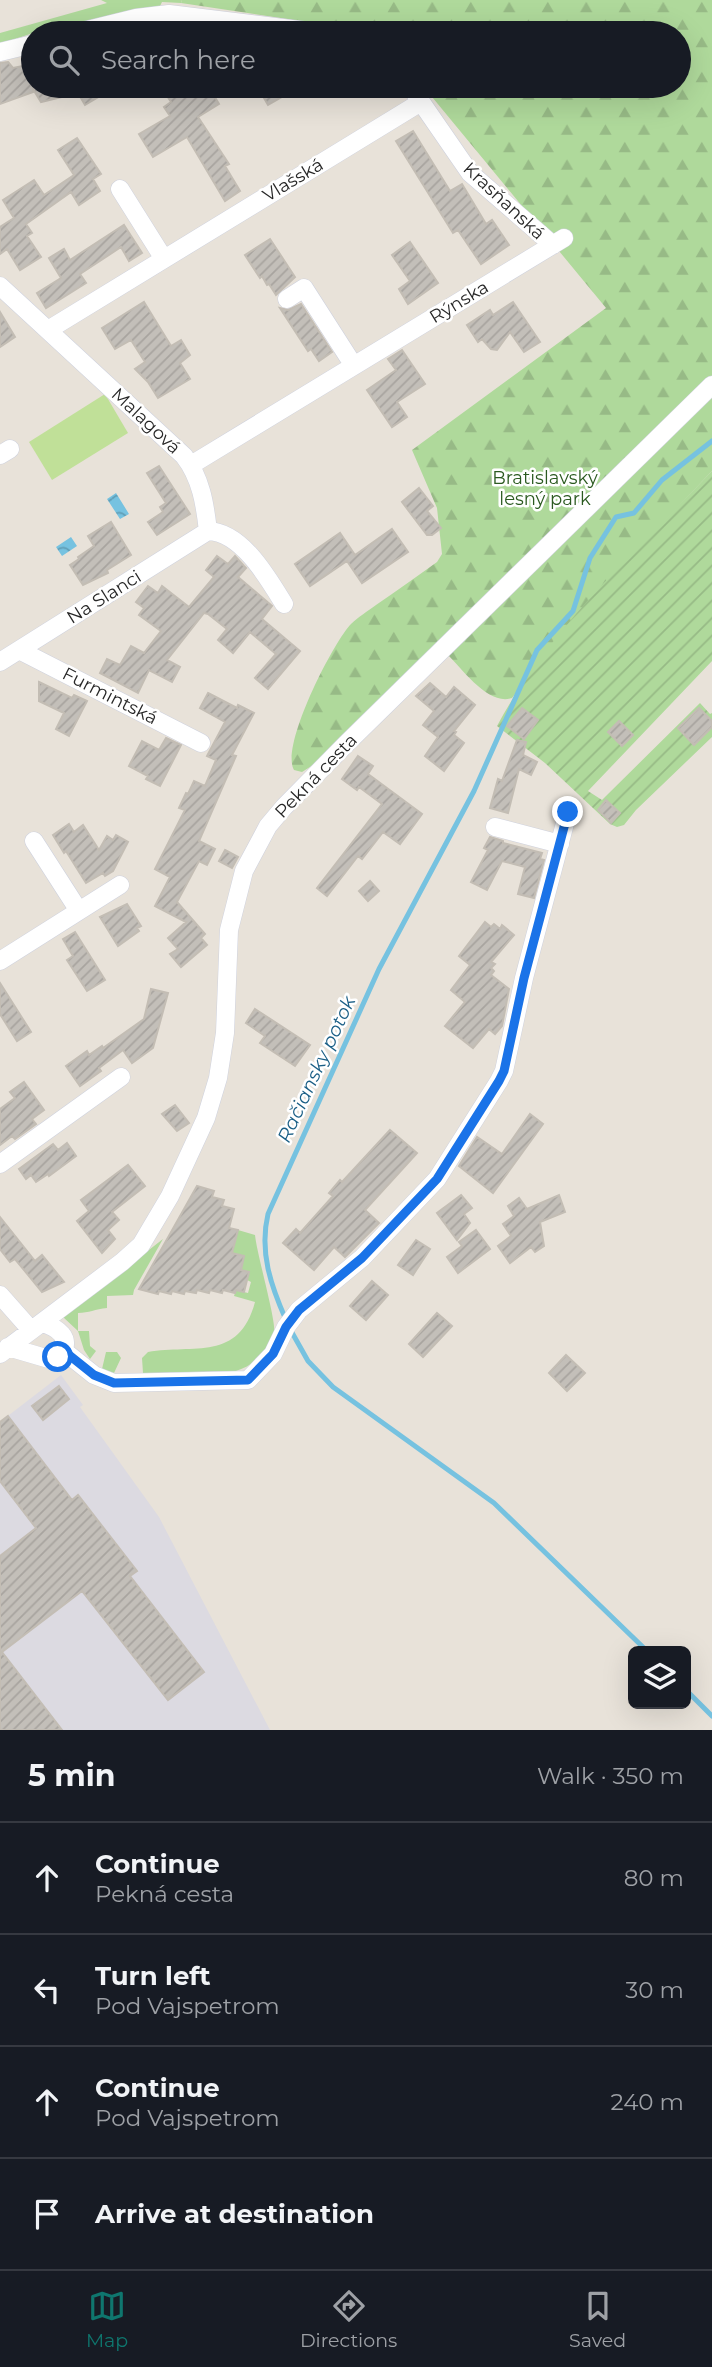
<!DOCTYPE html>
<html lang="en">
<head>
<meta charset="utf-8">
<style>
	:root { --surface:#171b24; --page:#20242c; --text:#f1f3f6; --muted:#9ea1a6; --line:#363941; --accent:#0f766e }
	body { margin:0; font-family:Montserrat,sans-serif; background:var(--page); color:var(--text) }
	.controls { position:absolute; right:21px; bottom:21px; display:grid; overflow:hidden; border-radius:10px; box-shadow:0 7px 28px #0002 }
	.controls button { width:63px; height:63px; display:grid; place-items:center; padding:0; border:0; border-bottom:2px solid var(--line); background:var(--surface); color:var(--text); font:35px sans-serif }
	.stop { position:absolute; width:21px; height:21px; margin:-16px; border:5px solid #1a73e8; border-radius:50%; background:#fff }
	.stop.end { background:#1a73e8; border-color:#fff; box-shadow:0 2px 7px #0008 }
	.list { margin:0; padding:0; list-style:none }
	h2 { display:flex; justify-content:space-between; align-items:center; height:91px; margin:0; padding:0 28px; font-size:30px }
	h2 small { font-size:23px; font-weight:400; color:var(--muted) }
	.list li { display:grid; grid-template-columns:46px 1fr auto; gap:21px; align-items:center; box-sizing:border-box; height:112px; padding:0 28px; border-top:2px solid var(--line) }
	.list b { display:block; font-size:26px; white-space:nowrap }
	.list p { margin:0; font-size:23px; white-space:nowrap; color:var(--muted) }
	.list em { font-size:23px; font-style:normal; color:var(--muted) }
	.icon { flex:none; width:38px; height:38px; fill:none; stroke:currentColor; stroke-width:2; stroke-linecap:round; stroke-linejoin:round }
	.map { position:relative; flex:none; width:712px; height:1730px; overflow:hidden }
	.search { position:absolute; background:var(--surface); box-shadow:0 7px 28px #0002; left:21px; right:21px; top:21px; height:77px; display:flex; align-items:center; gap:18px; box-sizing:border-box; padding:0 24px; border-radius:38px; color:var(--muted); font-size:26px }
	.sheet { height:539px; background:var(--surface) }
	nav { display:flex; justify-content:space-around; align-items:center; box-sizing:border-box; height:98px; border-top:2px solid var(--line); background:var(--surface); font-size:19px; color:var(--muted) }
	nav a { display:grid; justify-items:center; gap:4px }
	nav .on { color:var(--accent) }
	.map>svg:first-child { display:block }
	.industrial { fill:#dcdae1 }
	.grass { fill:#afd99b }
	.forest { fill:url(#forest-firs) }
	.garden { fill:url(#garden-furrows) }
	.pitch { fill:#c0e098 }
	.water { fill:url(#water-waves) }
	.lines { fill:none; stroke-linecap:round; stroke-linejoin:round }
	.stream { stroke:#76c2e0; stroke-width:5 }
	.building { fill:url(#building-hatch); stroke:#c3bdb4; stroke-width:2 }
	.street-casing { stroke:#cfd2de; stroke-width:19 }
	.street { stroke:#fff; stroke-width:18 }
	.route { stroke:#1a73e8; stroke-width:9 }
	.labels { text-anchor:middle; stroke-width:5; stroke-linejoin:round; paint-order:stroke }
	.street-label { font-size:18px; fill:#272727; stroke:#fff }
	.park-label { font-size:18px; fill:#2b5a20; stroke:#fff }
	.water-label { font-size:19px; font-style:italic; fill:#1b5f86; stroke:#fff }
</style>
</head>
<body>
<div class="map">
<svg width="712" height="1730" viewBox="0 0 712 1730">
	<defs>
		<pattern id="forest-firs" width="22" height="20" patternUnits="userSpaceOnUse" patternTransform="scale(1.75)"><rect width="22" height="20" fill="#afd99b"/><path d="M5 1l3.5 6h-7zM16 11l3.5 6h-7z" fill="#97ba86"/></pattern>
		<pattern id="garden-furrows" width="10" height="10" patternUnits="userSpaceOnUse" patternTransform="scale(1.75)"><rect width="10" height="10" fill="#afd99b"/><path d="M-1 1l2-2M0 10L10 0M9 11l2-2" fill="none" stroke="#97ba86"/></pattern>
		<pattern id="water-waves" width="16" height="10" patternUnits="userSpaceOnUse" patternTransform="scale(1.75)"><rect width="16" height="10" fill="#76c2e0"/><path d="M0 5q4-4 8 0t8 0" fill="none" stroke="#619eb6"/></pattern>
		<pattern id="building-hatch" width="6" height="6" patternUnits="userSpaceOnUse" patternTransform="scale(1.75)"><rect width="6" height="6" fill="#c3bfb9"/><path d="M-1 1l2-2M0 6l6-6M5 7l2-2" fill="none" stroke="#a8a49f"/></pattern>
	</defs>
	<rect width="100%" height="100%" fill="#e8e2d9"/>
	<path class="industrial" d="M61,1375l22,30 -3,2 79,110 111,213h-270v-308z"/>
	<path class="grass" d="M101,0h81l-1,3 -19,-1 -3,6 -126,25 -33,11v-11l107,-30z
		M238,1230l17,5c2,20 22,88 19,98 -4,18 -21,33 -38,38l-93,2 -1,-15 6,-6c46,-8 91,10 107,-50l-21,-6 2,-6 12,3 3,-11 -4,-2 -6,-10 3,-14 -12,-3z
		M163,1239l-29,51 -1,5 -26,1v12c-12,1 -18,5 -29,5v18h11l1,15 6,5 -6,8 -6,-9 -6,-19 -15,-14z
		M106,1352h11l4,6 -7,15 -12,-4z"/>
	<path class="forest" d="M182,0h530v471l-132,139 -68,88c-23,8 -49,-28 -64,-43l-127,105 -19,12 -8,-2c-14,-23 38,-126 57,-146 7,-7 17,-13 25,-19 21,-14 41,-29 61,-43l5,-8 -5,-46 -25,-58 194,-142 -183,-222h256v-53h-299l-199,-30z"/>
	<path class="garden" d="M712,471v190l-124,130 14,9 98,-97 10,11 2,-1v24l-76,73 -12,15 -7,2 -7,-3 -65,-61 -48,-37c52,-97 139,-175 215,-255z"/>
	<path class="pitch" d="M105,394l23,39 -76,47 -23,-38z"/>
	<path class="water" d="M116,493l13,21 -9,5 -13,-20z
		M71,537l6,9 -15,10 -6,-9z"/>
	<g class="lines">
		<path class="stream" d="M286,1320c-15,-34 -27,-68 -18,-106l111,-245 95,-178 63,-141 36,-39 17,-53 26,-41 18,-4 28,-33 50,-39
			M290,1329l18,32 25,26 161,116 153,148
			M686,1690l26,26"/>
	</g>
	<path class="building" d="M8,62l5,6 20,-4v22h84l-32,19 -7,-12 -37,9 -8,-13v3l-33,12v-41z
		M161,86h47l11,18 -21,13 31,47 -4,2 15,25 -15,10 -38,-64 -34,20 -14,-23 31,-18 -6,-9 7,-5z
		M257,86h44l-33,19z
		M413,131l37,60 12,-7 24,40 6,-4 17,25 -28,19 -23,-34 -5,3 -57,-92z
		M77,138l24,36 -8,5 7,12 -21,14 -8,-13 -45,32 6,9 -5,3 14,21 -21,13 -13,-21 -7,5v-27l14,-9 -11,-18 31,-20 10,15 30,-20 -16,-25z
		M124,225l18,28 -13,8 -8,-14 -41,27 6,9 -40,25 -9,-15 24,-15 -12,-20 15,-9 6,11z
		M270,239l25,38 -19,18 -7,-11 -2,1 -5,-9 -2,2 -15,-23z
		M410,242l28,41 -30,21 -9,-15 11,-8 -18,-26z
		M144,302l27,44 10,-6 9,15 -10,8 10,16 -32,19 -10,-16 -13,-13 10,-7 -14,-22 -16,9 -13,-21z
		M513,302l27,40 -16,10 -14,-20 -13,18 -6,-1 -9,-10 -4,3 -11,-17 23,-15 3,5z
		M301,304l31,48 -13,9 -8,-12 -3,2 -28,-43 8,2z
		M0,312l15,25 -15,10z
		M402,350l23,34 -28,18 10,15 -15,10 -25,-37 29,-20 -8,-11z
		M159,466l31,48 -33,21 -9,-13 15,-10 -3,-5 6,-4 -19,-30z
		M419,488l14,18 -6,5 14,17 -9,7h-5l-25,-33z
		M111,522l20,33 -24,15 1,3 -25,12 -13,-20 9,-6 -1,-2 16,-11 -6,-10z
		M392,529l16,23 -46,31 -15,-22 -37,25 -15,-22 45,-31 15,22z
		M217,556l11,8 7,-8 9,10 2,2 -8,9 34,29 -10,13 38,32 -32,38 -13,-11 21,-24 -26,-22 -17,21 -15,-13 9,-11 -19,-15 -4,-1 -37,47 13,7 -8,15 -23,-12 -11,23 -38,-20 7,-14 13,6 11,-19 13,7 17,-22 -22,-16 5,-7 -8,-6 12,-16 10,7 4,-7 27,21 25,-30 -8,-7z
		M39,682l33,16 2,-3 13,6 -18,35 -13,-7 8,-16 -25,-12z
		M430,683l16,14 8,-10 21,18 -21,26 2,1 -2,3 10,8 -20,28 -19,-15 13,-19 -15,-12 11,-14 -18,-15z
		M208,693l29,15 1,-3 16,8 -22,42 4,1 -37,85 16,8 -8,16 -8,-4 -22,41 28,32 -4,4 6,7 -26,22 -11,-13 8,-5 -10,-11 18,-16 -31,-16 15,-29 -15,-8 30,-59 -6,-2 7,-15 2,1 6,-13 11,5 11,-26 -9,-4 18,-34 -25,-14z
		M522,708l16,12 -14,19 -17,-13z
		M699,708l13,13v6l-18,18 -16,-17z
		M619,721l14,14 -11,11 -14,-14z
		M166,738l15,7 -21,41 -14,-7 2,-3 -19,-10 13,-25 17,9z
		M517,740l9,2 -3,13 14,7 -6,13 -12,-6 -11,44 -18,-5 8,-29 4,2z
		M358,756l15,10 -5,8 54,40 -22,30 -17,-12 -21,27 -4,-3 -31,40 -10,-8 65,-84 -23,-17 -2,3 -15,-11z
		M606,800l14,13 -9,10 -13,-13z
		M69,824l5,8 9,-7 16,25 8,-14 6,4 3,-5 12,7 -15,29 -8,5 -2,-3 -17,10 -20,-32 -2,2 -11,-18z
		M490,837l13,4v2l39,10 -2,6 4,1 -10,38 -16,-4 7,-27 -23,-6 -15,29 -16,-8 17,-32 -4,-2z
		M225,850l13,7 -6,11 -13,-7z
		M370,881l9,10 -11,10 -9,-10z
		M127,904l14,22 -4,2 2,3 -21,15 -18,-29z
		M485,922l6,5 3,-3 6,5 2,-4 12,10 -23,27 4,2 -4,4 3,3 -3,4 18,14 -7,37 -7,8 -6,-5 -16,19 -28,-22 20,-24 -14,-12 19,-25 -11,-9z
		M75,932l30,48 -18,11 -20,-31 6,-4 -10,-17z
		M0,983l31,49 -14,9 -17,-27z
		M151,989l17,4 -15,55 -21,15 -9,-13 -24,18 2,3 -21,15 -14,-20 21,-15 2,4 13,-9 1,2 41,-29z
		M255,1009l55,36 -15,21 -35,-23 5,-7 -19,-13z
		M24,1082l20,28 -12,9 4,5 -21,15 -3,-3 -12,9v-36l15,-11 -5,-6z
		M175,1105l14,18 -12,8 -15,-17z
		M530,1114l13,10 -50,69 -34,-27 18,-29 25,17z
		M390,1130l27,23 -52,57 14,13 -34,34 -11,-10 -20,23 -31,-27 13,-14 4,4 33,-37 -4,-3 11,-13 2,2z
		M67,1143l9,13 -27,20 -1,-2 -12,8 -5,-7 -5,4 -7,-10 34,-25 5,6z
		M128,1165l17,21 -33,26 7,8 -11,10 7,9 -13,14 -25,-32 12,-10 -8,-11z
		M197,1186l17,5 -2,6 12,3 -2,6 12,3 -5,19 9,2 -6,23 12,3 -3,14 8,2 -5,20 -8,-2 -1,3 -12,-3 -1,3 -12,-3 -1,3 -12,-3 -1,3 -11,-2 -1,3 -12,-3 -1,3 -12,-3 -1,3 -19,-5z
		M461,1195l11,13 -8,6 6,9 -13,17 -20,-27z
		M559,1195l6,17 -25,10 4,24 -9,6 -4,-5 -21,16 -12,-17 13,-10 -8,-12 11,-8 -6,-10 11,-8 8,11z
		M0,1217l35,44 7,-6 22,27 -22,10 -27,-33 -5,3 -10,-13z
		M476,1230l14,19 -32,24 -11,-16 15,-11 -3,-4z
		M416,1240l14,9 -17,26 -15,-10z
		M372,1281l16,14 -22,25 -16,-14z
		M437,1313l15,13 -29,31 -14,-13z
		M566,1355l19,18 -18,18 -18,-18z
		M59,1386l10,13 -26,21 -11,-14z
		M8,1416l64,84 6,-5 59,76 -7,5 74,96 -36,28 -86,-109 -80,61 60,78h-62v-174l36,-28 -36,-47v-59z"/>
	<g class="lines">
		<g class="street-casing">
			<path id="street" d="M75,33l61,-15 33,-4 155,19
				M0,52l33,-8
				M410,86l60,87 83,72
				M120,189l44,70
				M0,286l184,170c17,22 21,48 24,75 34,1 60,47 76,73
				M287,299l17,-11 50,78
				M48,330l373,-228
				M0,455l10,-6
				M191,465l373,-227
				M19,650l182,93
				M0,662l208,-131
				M495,827l65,17
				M34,841l45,70
				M0,961l120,-76
				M0,1164l121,-87
				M0,1295l31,35
				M8,1347l41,12 12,-4c11,-18 -3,-27 -19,-32
				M64,1351l30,24 20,8 134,-3 25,-26 13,-27 13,-17 63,-52 75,-79 62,-98 5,-10 20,-93 44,-166
				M0,1354l122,-92 19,-17 29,-49 36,-78 12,-40 7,-45 4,-103 15,-59 24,-45 16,-19 63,-64 365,-358"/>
		</g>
		<use href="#street" class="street"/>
	</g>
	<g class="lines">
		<path class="route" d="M58,1357l6,-6 30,24 20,8 134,-3 25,-26 13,-27 13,-17 63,-52 75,-79 62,-98 5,-10 20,-93 44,-166"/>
	</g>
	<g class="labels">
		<g class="street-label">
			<text transform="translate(293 180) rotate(-31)" y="6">Vlašská</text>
			<text transform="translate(504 201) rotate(43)" y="6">Krasňanská</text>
			<text transform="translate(459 302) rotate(-31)" y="6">Rýnska</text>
			<text transform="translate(146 421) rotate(43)" y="6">Malagová</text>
			<text transform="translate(104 597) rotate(-32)" y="6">Na Slanci</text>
			<text transform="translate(110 696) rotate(27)" y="6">Furmintská</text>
			<text transform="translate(316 776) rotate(-46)" y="6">Pekná cesta</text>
		</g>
		<g class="park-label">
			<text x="545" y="484">Bratislavský<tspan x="545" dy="21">lesný park</tspan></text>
		</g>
		<g class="water-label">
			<text transform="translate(316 1069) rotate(-65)" y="7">Račiansky potok</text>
		</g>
	</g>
</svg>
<div class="controls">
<button><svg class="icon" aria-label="layers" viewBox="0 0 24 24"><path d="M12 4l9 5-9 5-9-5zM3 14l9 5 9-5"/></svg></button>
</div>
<div class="stop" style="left:58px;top:1357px"></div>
<div class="stop end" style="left:568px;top:812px"></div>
<div class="search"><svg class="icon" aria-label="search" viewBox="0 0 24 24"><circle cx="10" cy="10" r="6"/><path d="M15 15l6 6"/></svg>Search here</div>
</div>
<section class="sheet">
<h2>5 min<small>Walk · 350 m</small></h2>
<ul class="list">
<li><svg class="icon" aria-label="ahead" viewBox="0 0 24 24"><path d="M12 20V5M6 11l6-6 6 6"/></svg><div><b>Continue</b><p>Pekná cesta</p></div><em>80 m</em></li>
<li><svg class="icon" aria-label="left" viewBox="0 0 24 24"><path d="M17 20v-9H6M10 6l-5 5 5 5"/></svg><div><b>Turn left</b><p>Pod Vajspetrom</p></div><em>30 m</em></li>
<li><svg class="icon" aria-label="ahead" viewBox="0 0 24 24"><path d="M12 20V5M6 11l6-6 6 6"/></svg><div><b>Continue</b><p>Pod Vajspetrom</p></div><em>240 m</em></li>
<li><svg class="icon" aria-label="arrive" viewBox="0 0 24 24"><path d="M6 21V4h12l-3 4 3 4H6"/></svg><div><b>Arrive at destination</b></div></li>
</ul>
</section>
<nav>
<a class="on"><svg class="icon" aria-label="map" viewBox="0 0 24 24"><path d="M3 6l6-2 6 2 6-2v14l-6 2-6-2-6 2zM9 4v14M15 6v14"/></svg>Map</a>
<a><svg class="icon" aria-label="directions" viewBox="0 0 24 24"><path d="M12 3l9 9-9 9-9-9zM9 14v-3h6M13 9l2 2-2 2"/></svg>Directions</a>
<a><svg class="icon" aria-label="saved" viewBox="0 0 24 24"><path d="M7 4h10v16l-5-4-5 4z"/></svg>Saved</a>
</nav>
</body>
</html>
